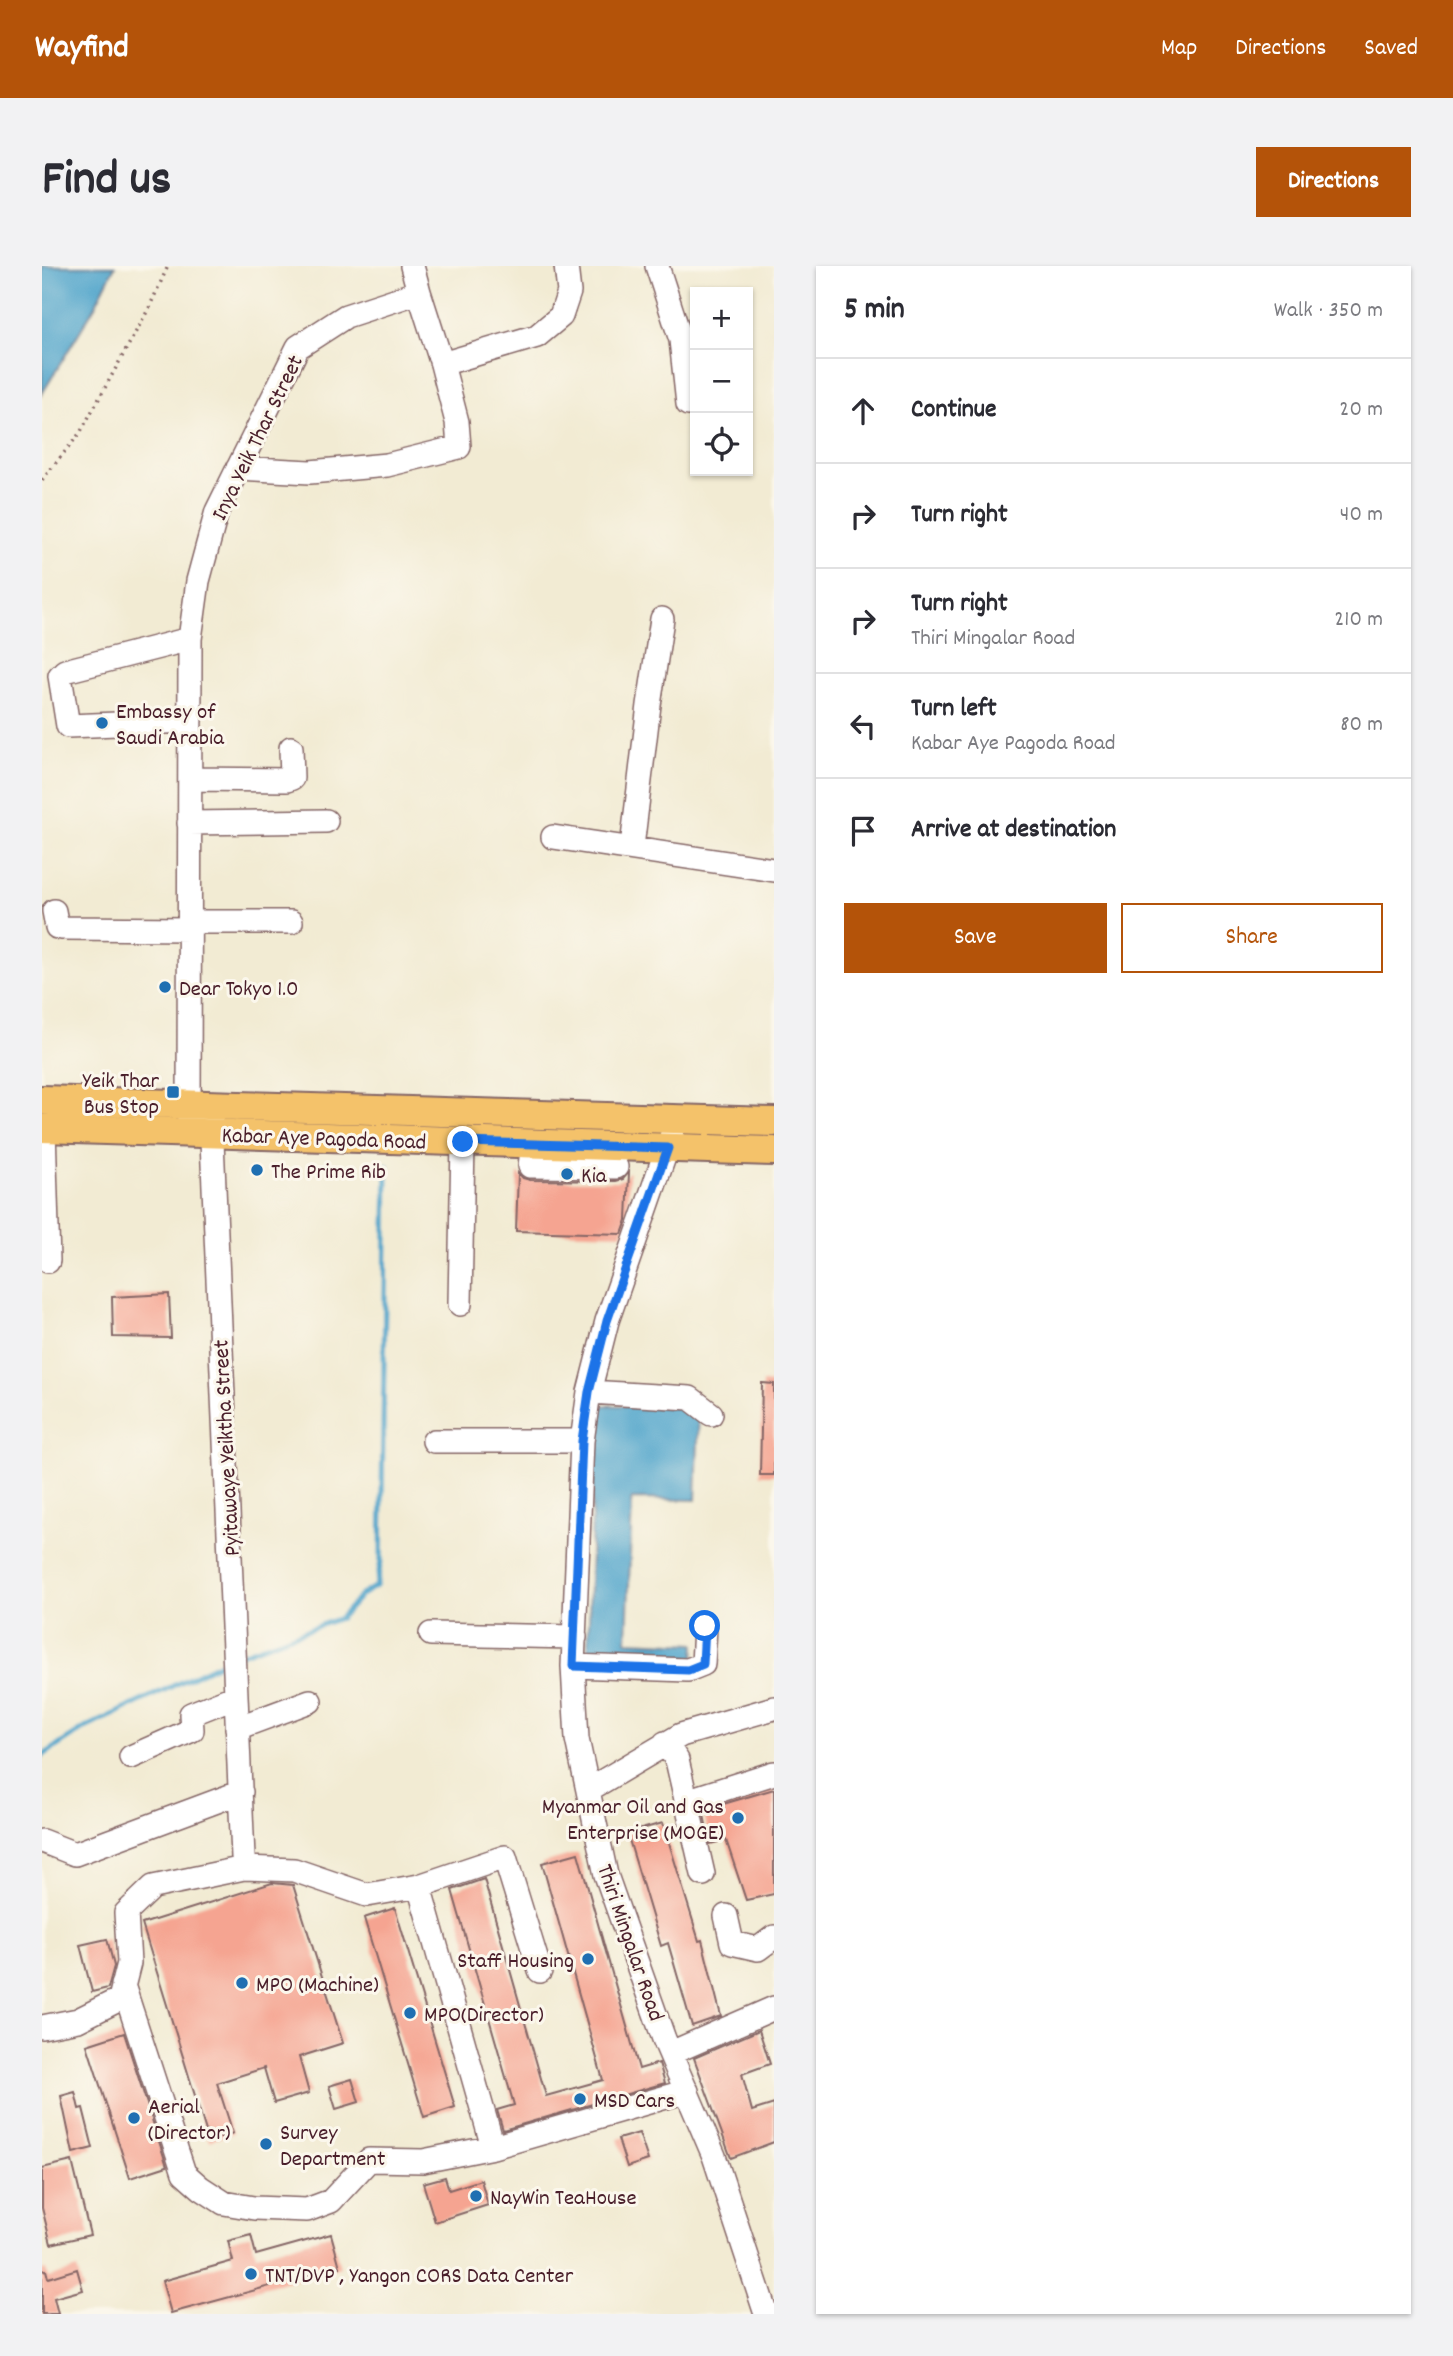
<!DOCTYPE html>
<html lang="en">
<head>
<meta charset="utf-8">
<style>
	:root { --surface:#fff; --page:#f2f2f3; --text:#2b2b33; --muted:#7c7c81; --line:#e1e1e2; --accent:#b45309 }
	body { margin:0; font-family:Dekko,sans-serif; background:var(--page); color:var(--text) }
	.controls { position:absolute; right:21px; top:21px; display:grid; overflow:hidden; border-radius:0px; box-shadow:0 2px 5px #0004 }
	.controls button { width:63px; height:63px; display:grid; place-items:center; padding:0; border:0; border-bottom:2px solid var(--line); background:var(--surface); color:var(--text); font:35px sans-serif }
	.stop { position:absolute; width:21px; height:21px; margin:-16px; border:5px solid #1a73e8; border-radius:50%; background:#fff }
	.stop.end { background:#1a73e8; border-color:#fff; box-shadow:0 2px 7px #0008 }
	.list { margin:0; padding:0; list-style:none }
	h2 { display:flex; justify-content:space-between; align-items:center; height:91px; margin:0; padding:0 28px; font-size:30px }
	h2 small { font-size:23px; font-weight:400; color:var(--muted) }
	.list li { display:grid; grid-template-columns:46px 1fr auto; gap:21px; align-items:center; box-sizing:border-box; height:105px; padding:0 28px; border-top:2px solid var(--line) }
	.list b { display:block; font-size:26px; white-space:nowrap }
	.list p { margin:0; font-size:23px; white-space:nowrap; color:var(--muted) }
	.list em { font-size:23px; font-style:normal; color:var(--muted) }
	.actions { display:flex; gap:14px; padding:21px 28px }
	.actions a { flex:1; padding:16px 0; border:2px solid var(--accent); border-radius:0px; text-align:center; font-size:24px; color:var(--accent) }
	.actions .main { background:var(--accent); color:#fff }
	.icon { flex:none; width:38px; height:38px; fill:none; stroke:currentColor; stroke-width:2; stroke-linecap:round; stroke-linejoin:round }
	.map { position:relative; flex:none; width:732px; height:2048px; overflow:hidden; border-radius:0px }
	header { display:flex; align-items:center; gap:42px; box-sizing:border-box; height:98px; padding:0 35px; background:var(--accent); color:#fff }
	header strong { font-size:33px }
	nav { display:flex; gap:38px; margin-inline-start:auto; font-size:24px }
	.intro { display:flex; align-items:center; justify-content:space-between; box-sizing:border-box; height:168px; padding:0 42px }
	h1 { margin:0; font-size:49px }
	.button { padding:18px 32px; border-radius:0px; background:var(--accent); color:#fff; font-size:24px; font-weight:700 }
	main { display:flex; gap:42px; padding:0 42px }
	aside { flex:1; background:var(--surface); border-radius:0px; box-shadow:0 2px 5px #0004 }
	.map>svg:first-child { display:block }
	.water { fill:#50a4cb; stroke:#4d627b; stroke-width:2 }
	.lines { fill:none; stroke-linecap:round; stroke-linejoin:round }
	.stream { stroke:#50a4cb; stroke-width:5 }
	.building { fill:#f5a491 }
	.minor-casing { stroke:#856666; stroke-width:26 }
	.major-casing { stroke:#856666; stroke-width:32 }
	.path { stroke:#856666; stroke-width:3.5; stroke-dasharray:2 5; stroke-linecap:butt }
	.minor { stroke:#fff; stroke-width:23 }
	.major { stroke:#f4c26a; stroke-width:28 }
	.route { stroke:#1a73e8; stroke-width:9 }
	.poi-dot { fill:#1f6fb2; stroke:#fbf7ec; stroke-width:2.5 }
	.labels { text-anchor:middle; stroke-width:6; stroke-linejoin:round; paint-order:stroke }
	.street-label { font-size:23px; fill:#4a1f2b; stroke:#fbf7ec }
	.poi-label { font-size:23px; fill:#4a1f2b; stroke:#fbf7ec; text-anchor:start }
</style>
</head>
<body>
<header>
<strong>Wayfind</strong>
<nav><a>Map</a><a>Directions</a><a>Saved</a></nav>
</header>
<div class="intro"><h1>Find us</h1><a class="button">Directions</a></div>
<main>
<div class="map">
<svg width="732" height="2048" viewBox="0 0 732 2048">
	<rect width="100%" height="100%" fill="#fbf7ec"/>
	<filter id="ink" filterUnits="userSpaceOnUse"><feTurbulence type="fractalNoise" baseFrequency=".0143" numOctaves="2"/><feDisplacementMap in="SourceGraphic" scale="14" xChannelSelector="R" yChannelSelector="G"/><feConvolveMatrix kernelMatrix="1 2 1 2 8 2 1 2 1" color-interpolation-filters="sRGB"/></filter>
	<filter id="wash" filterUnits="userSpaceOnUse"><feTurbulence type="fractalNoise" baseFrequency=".00686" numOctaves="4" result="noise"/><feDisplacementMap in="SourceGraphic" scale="28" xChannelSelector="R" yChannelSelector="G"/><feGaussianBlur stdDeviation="1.57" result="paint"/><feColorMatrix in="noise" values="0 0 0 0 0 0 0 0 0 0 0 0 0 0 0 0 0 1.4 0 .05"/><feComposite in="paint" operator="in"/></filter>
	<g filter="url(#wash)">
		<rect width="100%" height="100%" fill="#f2ebd3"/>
		<path class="water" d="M0,0h73l-21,42 -52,86z
			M553,1139l104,3 -3,92 -64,-1 -5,142 68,3 -1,17 -106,-3z"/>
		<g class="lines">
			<path class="stream" d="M199,1388l99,-36 21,-23 15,-9 5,-25 6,-395
				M0,1490l43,-28 144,-69"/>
		</g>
		<g id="blocks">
			<path class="building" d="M587,906l-2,48 -5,14 -106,-3 2,-58 5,5 7,2 86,1 7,-2z
				M127,1028l2,44 -58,-1 -1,-40z
				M720,1117l12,1v91h-14z
				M732,1523v105l-28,6 -20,-60 -16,4 -7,-34z
				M621,1557l36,118 3,-1 19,76 -29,10 -24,-83 -7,3 -34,-113z
				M536,1587l61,216 20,-6 6,20 -162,47 -6,-20 17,-5 -62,-215 32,-11 62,217 57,-16 -61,-217z
				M230,1617l21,2 50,158 -44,14 10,36 -35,10 -10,-35 -47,15 16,50 -24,8 -67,-217z
				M353,1642l60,199 -31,10 -60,-199z
				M65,1673l7,27 -6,22 -16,4 -12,-47z
				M717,1764l11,34 -28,10 10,37 22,-7v38l-43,16 -37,-100z
				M82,1767l43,133 -37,12 -43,-133z
				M310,1813l7,23 -23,7 -7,-23z
				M33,1826l4,17 4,-1 10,40 -20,5 -12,-57z
				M597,1867l9,27 -21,7 -9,-28z
				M30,1895l18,74 -39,9 -9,-36v-40z
				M403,1911l4,13 32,-10 7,25 -53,17 -12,-39z
				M289,1968l9,33 -169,46 -9,-32 71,-20 -5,-20 23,-6 5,20z
				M35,2003l6,21 -29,8 4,16h-16v-43l4,-1 2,8z"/>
		</g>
	</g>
	<g filter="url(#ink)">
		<use href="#blocks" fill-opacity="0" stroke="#856666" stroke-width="2"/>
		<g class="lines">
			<g class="minor-casing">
				<path id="minor" d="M615,0l24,74 7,64
					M400,98l95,-28 24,-20 8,-24 -3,-26
					M196,202l72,4 77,-7 72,-18 -2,-25 -15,-58 -23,-72
					M148,373l-125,32 -5,5 8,50 122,-5
					M148,513l97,1 5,-2 -1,-30
					M147,557l137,-2
					M511,571l221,33
					M590,581l17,-142 13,-86
					M12,645l3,16 5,1 128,1
					M148,656h101
					M169,852l32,739
					M147,854l1,-481 8,-58 19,-70 81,-164 48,-31 73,-24 -7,-26
					M2,863l4,132
					M630,868l-65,187 -18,71 -7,49 -9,225 4,73 29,136 58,164 50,117 52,158
					M491,878l-3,22 86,1
					M418,1038l3,-162
					M547,1126l101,6 21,16
					M392,1175h148
					M389,1368l144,3
					M531,1400l115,4 15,-6 2,-37
					M195,1462l73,-27
					M623,1477l12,17 26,114
					M89,1491l61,-27 -1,-16 45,-18
					M546,1524l93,-55 93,-27
					M644,1535l88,-28
					M0,1575l33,13 166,-62
					M684,1650l6,27 26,6 16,-12
					M498,1705l-35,-114 -86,29 74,261 194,-56
					M81,1719l61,188 17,15 23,15 30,5 53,2 24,-9 38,-41 54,1 70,-14
					M0,1761l36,-7 42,-21 9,-36 -3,-50 27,-26 91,-19 50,2 73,25 52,-9
					M629,1787l103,-45"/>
			</g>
			<g class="major-casing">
				<path id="major" d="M0,834l732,22
					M0,862l732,23"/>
			</g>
			<path class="path" d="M0,214l38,-47 69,-125 19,-42"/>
			<use href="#minor" class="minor"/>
			<use href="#major" class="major"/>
		</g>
	</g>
	<g class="lines" filter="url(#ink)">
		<path class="route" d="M421,876l205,6 -61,173 -18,71 -7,49 -9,225 115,4 15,-6 2,-38"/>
	</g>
	<g class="poi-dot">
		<circle cx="60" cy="457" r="7"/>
		<circle cx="123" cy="721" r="7"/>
		<rect x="124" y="819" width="14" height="14" rx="3.5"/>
		<circle cx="215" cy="904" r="7"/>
		<circle cx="525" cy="908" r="7"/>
		<circle cx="696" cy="1552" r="7"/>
		<circle cx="546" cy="1693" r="7"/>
		<circle cx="200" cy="1717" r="7"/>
		<circle cx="368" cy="1747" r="7"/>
		<circle cx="538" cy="1833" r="7"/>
		<circle cx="92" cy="1852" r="7"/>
		<circle cx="224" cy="1878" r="7"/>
		<circle cx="434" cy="1930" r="7"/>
		<circle cx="209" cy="2008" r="7"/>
	</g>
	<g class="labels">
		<g class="street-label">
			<text transform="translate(214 171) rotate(-64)" y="8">Inya Yeik Thar Street</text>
			<text transform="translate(282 871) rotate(2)" y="8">Kabar Aye Pagoda Road</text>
			<text transform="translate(183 1182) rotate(-93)" y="8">Pyitawaye Yeiktha Street</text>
			<text transform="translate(590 1676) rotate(71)" y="8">Thiri Mingalar Road</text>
		</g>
		<g class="poi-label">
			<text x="74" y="452">Embassy of<tspan x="74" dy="26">Saudi Arabia</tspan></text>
			<text x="137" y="729">Dear Tokyo 1.0</text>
			<text x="117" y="821" text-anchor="end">Yeik Thar<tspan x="117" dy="26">Bus Stop</tspan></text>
			<text x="229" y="912">The Prime Rib</text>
			<text x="539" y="916">Kia</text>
			<text x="682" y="1547" text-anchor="end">Myanmar Oil and Gas<tspan x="682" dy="26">Enterprise (MOGE)</tspan></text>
			<text x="532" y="1701" text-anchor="end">Staff Housing</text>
			<text x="214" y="1725">MPO (Machine)</text>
			<text x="382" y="1755">MPO(Director)</text>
			<text x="552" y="1841">MSD Cars</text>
			<text x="106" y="1847">Aerial<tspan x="106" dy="26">(Director)</tspan></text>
			<text x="238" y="1873">Survey<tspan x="238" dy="26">Department</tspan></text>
			<text x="448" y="1938">NayWin TeaHouse</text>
			<text x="223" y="2016">TNT/DVP , Yangon CORS Data Center</text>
		</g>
	</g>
</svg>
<div class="controls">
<button>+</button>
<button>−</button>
<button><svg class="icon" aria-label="locate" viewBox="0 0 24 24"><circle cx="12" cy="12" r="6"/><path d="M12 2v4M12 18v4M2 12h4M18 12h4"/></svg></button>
</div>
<div class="stop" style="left:663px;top:1360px"></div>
<div class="stop end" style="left:421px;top:876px"></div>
</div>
<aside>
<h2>5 min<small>Walk · 350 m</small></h2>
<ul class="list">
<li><svg class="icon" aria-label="ahead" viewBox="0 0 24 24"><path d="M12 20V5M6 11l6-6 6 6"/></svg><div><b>Continue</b></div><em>20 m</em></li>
<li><svg class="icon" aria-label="right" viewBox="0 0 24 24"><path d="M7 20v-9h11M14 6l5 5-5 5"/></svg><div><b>Turn right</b></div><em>40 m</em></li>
<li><svg class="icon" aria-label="right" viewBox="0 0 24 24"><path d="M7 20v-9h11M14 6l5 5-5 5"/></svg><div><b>Turn right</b><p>Thiri Mingalar Road</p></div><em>210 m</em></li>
<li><svg class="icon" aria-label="left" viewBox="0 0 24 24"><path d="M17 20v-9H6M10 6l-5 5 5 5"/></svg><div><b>Turn left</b><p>Kabar Aye Pagoda Road</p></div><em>80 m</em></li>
<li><svg class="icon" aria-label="arrive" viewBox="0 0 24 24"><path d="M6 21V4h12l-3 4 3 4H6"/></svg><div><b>Arrive at destination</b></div></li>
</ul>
<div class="actions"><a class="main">Save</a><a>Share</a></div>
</aside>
</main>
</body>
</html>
